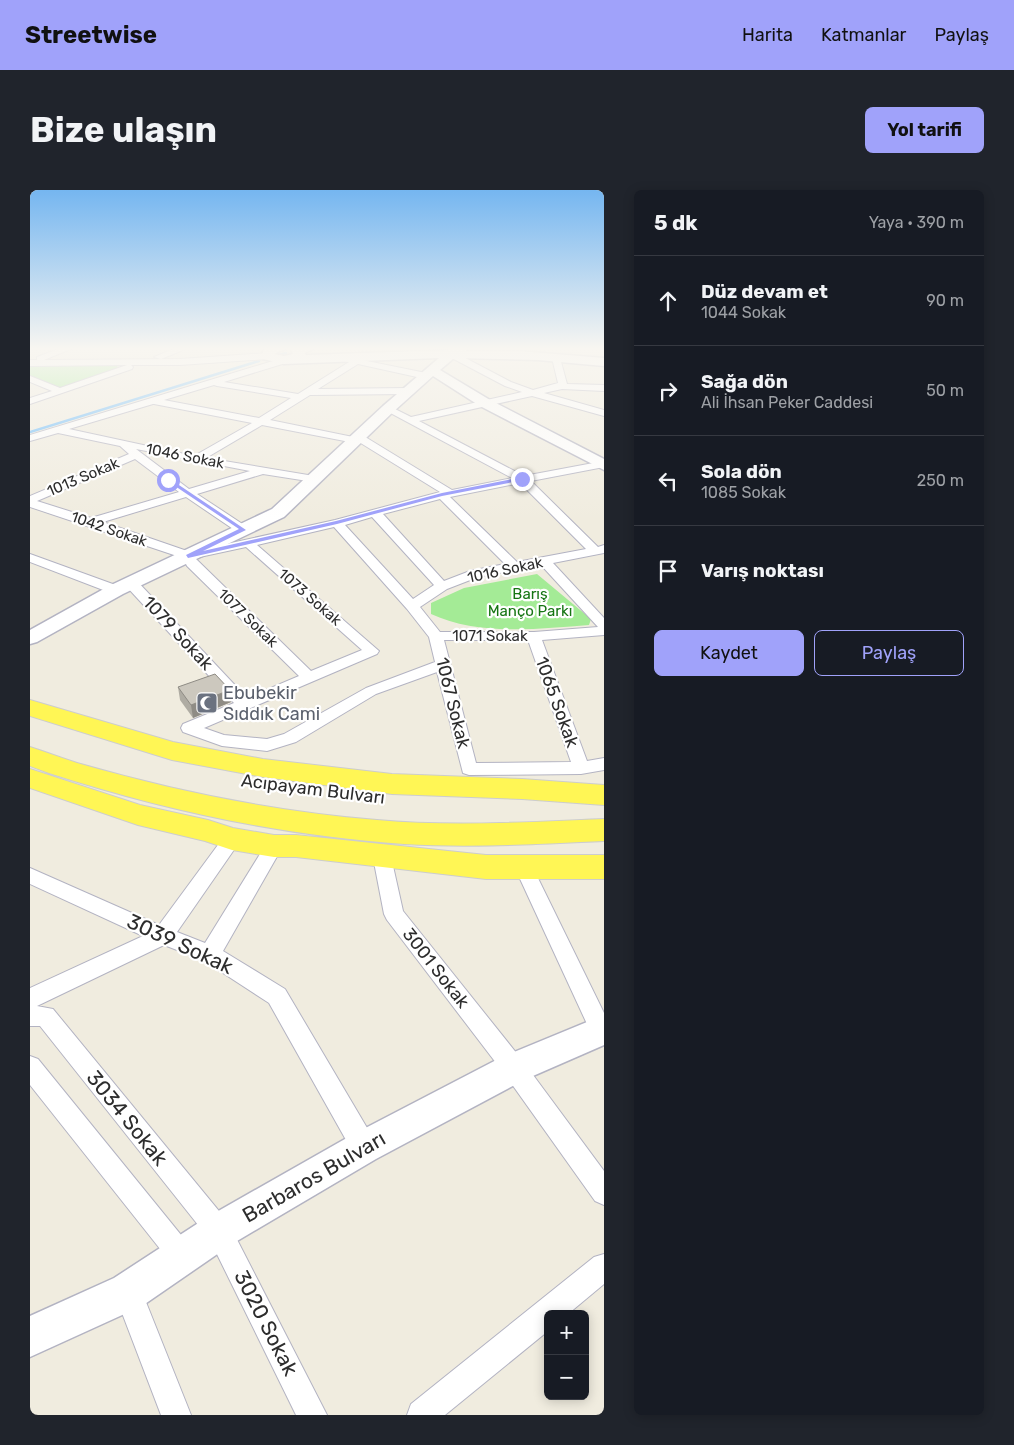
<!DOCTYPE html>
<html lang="tr">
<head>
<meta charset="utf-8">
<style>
	:root { --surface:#171b24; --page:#20242c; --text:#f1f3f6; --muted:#9ea1a6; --line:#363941; --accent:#a0a2fa }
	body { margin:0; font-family:Rubik,sans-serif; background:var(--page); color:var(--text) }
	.controls { position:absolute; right:15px; bottom:15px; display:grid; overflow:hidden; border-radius:8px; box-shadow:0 2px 12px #0003 }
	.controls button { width:45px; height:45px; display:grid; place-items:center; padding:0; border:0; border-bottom:1px solid var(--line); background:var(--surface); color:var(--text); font:25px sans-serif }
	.stop { position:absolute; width:15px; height:15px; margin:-11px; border:4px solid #a0a2fa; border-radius:50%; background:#fff }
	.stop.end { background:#a0a2fa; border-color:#fff; box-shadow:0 1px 5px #0008 }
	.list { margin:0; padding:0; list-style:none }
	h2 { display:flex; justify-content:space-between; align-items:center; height:65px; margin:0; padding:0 20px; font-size:21px }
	h2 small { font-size:16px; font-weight:400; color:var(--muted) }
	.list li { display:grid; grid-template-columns:32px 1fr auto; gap:15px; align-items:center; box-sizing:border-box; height:90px; padding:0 20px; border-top:1px solid var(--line) }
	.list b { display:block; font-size:19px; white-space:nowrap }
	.list p { margin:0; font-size:16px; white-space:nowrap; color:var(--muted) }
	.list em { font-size:16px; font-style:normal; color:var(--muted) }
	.actions { display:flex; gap:10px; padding:15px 20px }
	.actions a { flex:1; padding:11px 0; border:1px solid var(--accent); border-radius:8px; text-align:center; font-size:18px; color:var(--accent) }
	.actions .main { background:var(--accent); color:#111 }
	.icon { flex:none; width:28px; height:28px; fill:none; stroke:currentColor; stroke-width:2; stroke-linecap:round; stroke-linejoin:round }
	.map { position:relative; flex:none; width:574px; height:1225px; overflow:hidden; border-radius:8px }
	header { display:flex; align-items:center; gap:30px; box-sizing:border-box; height:70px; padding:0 25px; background:var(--accent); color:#111 }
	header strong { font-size:24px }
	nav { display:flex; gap:28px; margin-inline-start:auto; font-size:18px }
	.intro { display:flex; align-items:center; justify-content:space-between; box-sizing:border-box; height:120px; padding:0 30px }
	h1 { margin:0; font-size:35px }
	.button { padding:12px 22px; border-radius:8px; background:var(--accent); color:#111; font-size:18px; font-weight:700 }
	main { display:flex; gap:30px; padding:0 30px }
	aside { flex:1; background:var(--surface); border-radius:8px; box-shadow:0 2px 12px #0003 }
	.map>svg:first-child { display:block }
	.green { fill:#a4eb96 }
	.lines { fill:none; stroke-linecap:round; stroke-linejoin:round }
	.stream { stroke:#68bafb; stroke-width:2.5 }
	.street-casing { stroke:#b3b3c2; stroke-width:2 }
	.secondary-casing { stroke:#b3b3c2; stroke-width:3 }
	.primary-casing { stroke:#cdcdcd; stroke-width:2 }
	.street { fill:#fff; fill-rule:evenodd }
	.secondary { fill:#fff; fill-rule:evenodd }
	.primary { fill:#fff655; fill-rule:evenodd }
	.wall { fill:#afaca3 }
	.shaded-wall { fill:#8f8c85 }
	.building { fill:#ccc8be; stroke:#8f8c85 }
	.route { fill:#a0a2fa }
	.labels { text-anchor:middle; stroke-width:4.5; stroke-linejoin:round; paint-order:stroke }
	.far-street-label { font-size:15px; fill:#2d2d2d; stroke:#fff }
	.far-park-label { font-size:15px; fill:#167513; stroke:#fff }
	.street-label { font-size:18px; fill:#2d2d2d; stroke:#fff }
	.worship-label { font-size:18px; fill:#5b616d; stroke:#fff; text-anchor:start }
	.near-street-label { font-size:21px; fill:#2d2d2d; stroke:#fff }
</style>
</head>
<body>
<header>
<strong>Streetwise</strong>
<nav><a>Harita</a><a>Katmanlar</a><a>Paylaş</a></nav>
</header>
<div class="intro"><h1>Bize ulaşın</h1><a class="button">Yol tarifi</a></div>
<main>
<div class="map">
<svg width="574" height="1225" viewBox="0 0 574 1225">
	<rect width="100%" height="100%" fill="#f0ecdf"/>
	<path class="green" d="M88,175l-1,3 -57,20 -30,-12v-10z
		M507,384l54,45 -2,6c-52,4 -111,11 -158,-11v-11l33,-15z"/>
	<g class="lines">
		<path class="stream" d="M249,165l7,-2
			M0,242l229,-71"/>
		<g class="street-casing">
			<path id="street" d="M31,158h12l-29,12 136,-1 88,-6 4,3 -4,3 -88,6h-49l2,2 -1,2 -102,35v-6l22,-7 -22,-9v-6l30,12 67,-23 -97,1v-6h7v-3z
				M146,158h12l-27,11 -7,-2z
				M274,158h12l-16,7 -4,-3z
				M418,162h6l57,30 22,8 25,-7 -6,-25 4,-3 4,3 7,26 37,1v6l-42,-2 -18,4 60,17v6l-72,-20 -113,25 105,55 80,-15v6l-73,14 67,66 6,-2v8l-51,10 51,55v17l-62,5 45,121 17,-3v12l-23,4 -112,1 -6,-2 -26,-101 -61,22 -80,48 -29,9 -45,-5 -39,-14 -2,-4 2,-4 51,-21 -108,-117 -2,-3 2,-3h10l111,118 52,-22 -112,-110 -4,-8 -153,-51v-11l99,-42 -9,-8 -62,-13 -28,8v-6l259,-79 3,1v4l-68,21 74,12 51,-32 -6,-1v-4l11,1 6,-4 4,3 -2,3 64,13 4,3 -4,3 -68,-15 -40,25 91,-1 5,3 -5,3 -99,1 -40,25 83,17 5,-3 4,1 90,55 60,-12 -129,-69 5,-3 3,1 20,10 111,-25 -17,-6 -57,-30zM184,195l3,1 74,12 -32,20 -95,-18zM123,214h1l98,19 -58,33 -125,-27zM232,235l93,18 4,-1 81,50 -105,28 -145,32 -87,-30 83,-25 53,36h8l2,-3 -2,-3 -50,-33 66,-20 51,8 5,-3 -5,-3 -108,-18zM106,259l114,22 -61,18zM105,269l44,33 -88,26 -54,-17zM490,293l66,66 -69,13 -67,-65zM410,309l65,65 -35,7 -26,10 -61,-67zM342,327l62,68 -21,14 -68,-74zM304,337l73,82 22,28 6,25 -69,26 -82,46 -17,5 -43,-4 -20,-7 173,-74 2,-3 -122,-106zM216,357l116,103 -51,21 -116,-113zM511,375l57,62 -64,5h-94l-20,-25 27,-18 31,-12zM414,450h84l43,122 -95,1z
				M0,364l91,33 2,3 -7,4 -5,-1 -81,-31z
				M202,642l6,2 3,5 -3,5 -61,88 28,11 63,-102 6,-2 6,2 3,5 -60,105 62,38 88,149 3,9 -3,9 -9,3 -9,-3 -86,-153 -66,-43 -39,-15 -127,61 16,3 175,213 99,193h-31l-86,-175 -170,-214h-10v-38l113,-52 -113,-52v-16l129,57 67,-91z
				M352,660l7,2 2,5 12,54 119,149 82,111v34l-9,-4 -89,-125 -119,-156 -3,-6 -11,-57 2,-5z
				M494,671l7,2 2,5 71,145v26l-3,1 -8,-3 -78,-169 2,-5z
				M0,866l8,3 152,187 4,9 -4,9 -9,4 -9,-4 -142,-179z
				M574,1064v30l-36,30h-20v17l-103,84h-38l4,-11 183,-147z
				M98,1088l10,4 53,133h-30l-47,-123 4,-10z"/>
		</g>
		<g class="secondary-casing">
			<path id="secondary" d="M235,158h22l-13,6 10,2 9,-2 -2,-4 1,-2h10l4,7 143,-5 4,-2h15l-2,3h53l85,7v8l-66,-6 -84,-2 -14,12 50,30 114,59v11l-124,-64 -47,-30 -40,36 -109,105 -161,77 -86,48 -7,2v-14l79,-44 163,-77 111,-103 56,-48 -155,6 -21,-5 -2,-3z
				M574,825v30l-78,34 -150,80 -144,85 -90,62 -112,51v-41l84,-38 92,-60 146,-83 150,-78z"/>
		</g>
		<g class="primary-casing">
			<path id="primary" d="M0,510l143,42 90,17 129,15 130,5 82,6v20l-82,-6 -130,-5 -129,-17 -91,-17 -142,-44z
				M0,557c16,5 31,11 47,16 97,28 199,49 300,57 76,7 151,2 227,-1v22c-67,3 -134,7 -200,3 -120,-8 -241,-34 -355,-71l-19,-7z
				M0,579l110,36 68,15 25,8 41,7h22l190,20h118v24h-118l-190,-22h-22l-42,-7 -27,-9 -67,-16 -108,-37z"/>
		</g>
		<use href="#street" class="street"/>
		<use href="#secondary" class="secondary"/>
		<use href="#primary" class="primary"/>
	</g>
	<path class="wall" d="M148,497l53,15 -38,16 -13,-18z"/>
	<path class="shaded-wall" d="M200,500l1,12 -38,16 -2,-13z"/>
	<path class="building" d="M185,484l15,16 -39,15 -13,-18z"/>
	<linearGradient id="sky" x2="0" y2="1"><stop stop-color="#75b6f0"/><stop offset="0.48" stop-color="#f8f6f1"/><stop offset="1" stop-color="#f8f6f1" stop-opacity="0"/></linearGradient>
	<rect width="574" height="330" fill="url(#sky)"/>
	<path class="route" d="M492,287l2,3 -82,16 -105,28 -149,34 -2,-3 53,-26 -73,-49 4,-1 76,51 -43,21 133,-30 106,-28z"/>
	<defs>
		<g id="mosque-square" transform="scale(1.125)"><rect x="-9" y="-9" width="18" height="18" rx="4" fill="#6b7280" stroke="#fff"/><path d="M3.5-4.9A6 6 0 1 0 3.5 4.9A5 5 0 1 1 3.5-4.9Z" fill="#fff"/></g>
	</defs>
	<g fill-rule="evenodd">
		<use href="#mosque-square" x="177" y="513"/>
	</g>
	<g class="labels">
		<g class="far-street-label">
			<text transform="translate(155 266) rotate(11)" y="5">1046 Sokak</text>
			<text transform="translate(53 287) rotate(-23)" y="5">1013 Sokak</text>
			<text transform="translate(79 339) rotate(19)" y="5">1042 Sokak</text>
			<text transform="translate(475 380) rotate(-12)" y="5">1016 Sokak</text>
			<text transform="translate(280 407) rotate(41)" y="5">1073 Sokak</text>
			<text transform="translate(218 428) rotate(44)" y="5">1077 Sokak</text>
			<text x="460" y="451">1071 Sokak</text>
		</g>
		<g class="far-park-label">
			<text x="500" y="409">Barış<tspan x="500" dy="17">Manço Parkı</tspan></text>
		</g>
		<g class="street-label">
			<text transform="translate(148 443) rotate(47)" y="6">1079 Sokak</text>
			<text transform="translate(527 512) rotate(70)" y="6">1065 Sokak</text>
			<text transform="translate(423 513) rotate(76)" y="6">1067 Sokak</text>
			<text transform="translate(283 599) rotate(7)" y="6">Acıpayam Bulvarı</text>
			<text transform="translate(406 778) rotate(52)" y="6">3001 Sokak</text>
		</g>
		<g class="worship-label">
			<text x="193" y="509">Ebubekir<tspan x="193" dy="21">Sıddık Cami</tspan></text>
		</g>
		<g class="near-street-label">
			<text transform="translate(150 754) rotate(25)" y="7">3039 Sokak</text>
			<text transform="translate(97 928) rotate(51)" y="7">3034 Sokak</text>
			<text transform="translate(284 987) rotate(-30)" y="7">Barbaros Bulvarı</text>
			<text transform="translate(236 1133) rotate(63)" y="7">3020 Sokak</text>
		</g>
	</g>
</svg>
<div class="controls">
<button>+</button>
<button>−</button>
</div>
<div class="stop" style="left:138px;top:290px"></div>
<div class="stop end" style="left:492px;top:289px"></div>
</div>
<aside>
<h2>5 dk<small>Yaya · 390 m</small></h2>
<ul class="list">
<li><svg class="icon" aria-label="ahead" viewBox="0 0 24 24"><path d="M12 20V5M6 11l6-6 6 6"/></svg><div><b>Düz devam et</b><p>1044 Sokak</p></div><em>90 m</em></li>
<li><svg class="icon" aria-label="right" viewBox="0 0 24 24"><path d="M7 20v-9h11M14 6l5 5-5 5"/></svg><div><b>Sağa dön</b><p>Ali İhsan Peker Caddesi</p></div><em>50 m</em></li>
<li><svg class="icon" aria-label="left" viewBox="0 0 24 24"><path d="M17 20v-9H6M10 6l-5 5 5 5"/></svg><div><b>Sola dön</b><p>1085 Sokak</p></div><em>250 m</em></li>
<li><svg class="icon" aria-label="arrive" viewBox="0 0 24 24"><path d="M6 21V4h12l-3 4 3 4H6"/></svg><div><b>Varış noktası</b></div></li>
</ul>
<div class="actions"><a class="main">Kaydet</a><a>Paylaş</a></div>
</aside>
</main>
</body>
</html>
